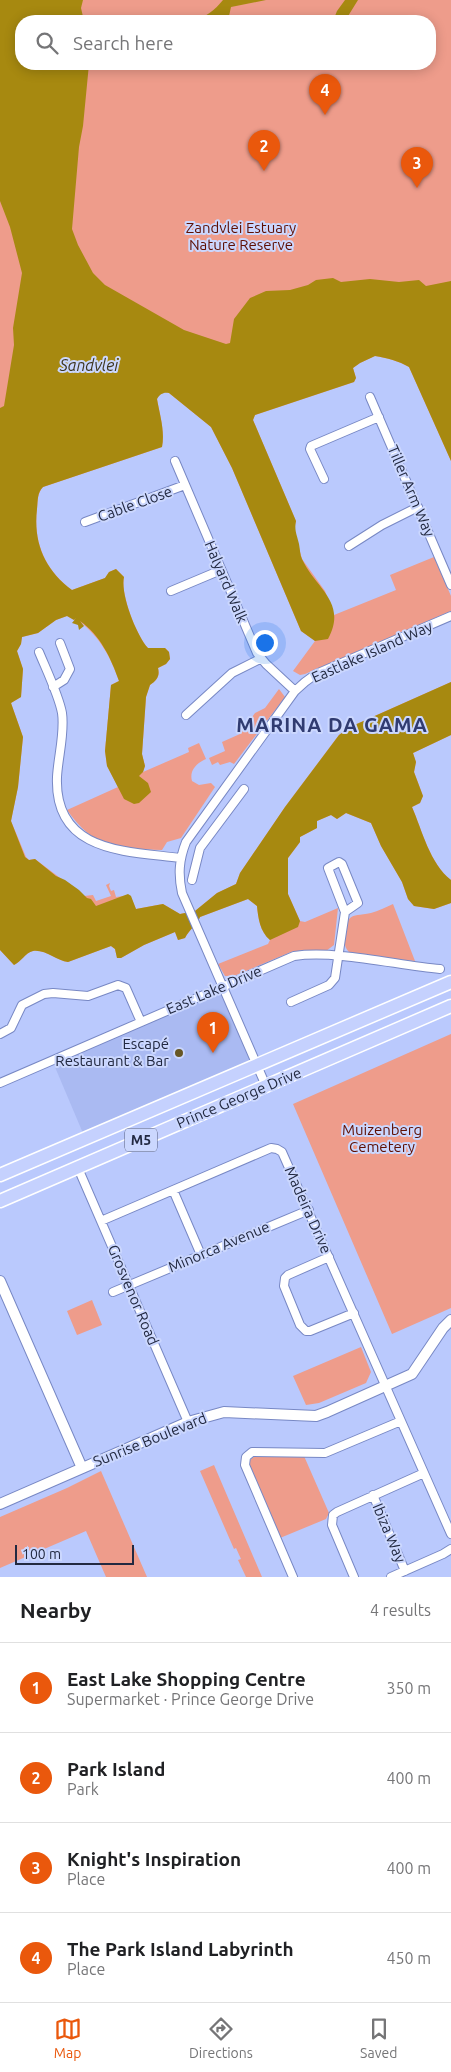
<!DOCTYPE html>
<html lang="en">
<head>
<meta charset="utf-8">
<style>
	:root { --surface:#fff; --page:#f2f2f2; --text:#202124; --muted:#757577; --line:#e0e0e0; --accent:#ea580c }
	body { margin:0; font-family:Ubuntu,sans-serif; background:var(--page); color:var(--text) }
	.scale { position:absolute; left:15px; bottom:12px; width:119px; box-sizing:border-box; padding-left:5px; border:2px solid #222941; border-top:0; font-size:14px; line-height:18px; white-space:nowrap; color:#222941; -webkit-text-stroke:4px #cbd7fe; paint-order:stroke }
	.you { position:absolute; left:264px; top:642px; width:18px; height:18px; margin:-12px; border:4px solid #fff; border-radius:50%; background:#1a73e8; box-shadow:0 0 0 8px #1a73e833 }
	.badge { display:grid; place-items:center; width:32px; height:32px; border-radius:50%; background:var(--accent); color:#fff; font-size:16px; font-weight:700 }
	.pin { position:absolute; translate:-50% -41px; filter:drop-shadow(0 1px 2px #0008) }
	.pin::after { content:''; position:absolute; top:26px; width:18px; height:15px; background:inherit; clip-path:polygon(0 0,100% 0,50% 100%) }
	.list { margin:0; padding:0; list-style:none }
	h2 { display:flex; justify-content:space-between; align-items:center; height:65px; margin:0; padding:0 20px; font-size:21px }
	h2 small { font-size:16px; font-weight:400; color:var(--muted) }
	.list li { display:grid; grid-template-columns:32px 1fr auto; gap:15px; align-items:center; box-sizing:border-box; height:90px; padding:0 20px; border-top:1px solid var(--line) }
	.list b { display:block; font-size:19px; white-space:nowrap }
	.list p { margin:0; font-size:16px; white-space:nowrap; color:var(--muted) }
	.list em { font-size:16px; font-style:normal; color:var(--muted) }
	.icon { flex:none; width:28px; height:28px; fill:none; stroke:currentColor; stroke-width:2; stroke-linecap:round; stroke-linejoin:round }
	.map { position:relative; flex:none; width:451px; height:1577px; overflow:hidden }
	.search { position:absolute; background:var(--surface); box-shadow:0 2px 12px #0003; left:15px; right:15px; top:15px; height:55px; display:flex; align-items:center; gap:12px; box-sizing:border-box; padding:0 18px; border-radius:20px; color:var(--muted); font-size:19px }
	.sheet { height:425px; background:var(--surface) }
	nav { display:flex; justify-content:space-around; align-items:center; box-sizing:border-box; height:70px; border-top:1px solid var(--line); background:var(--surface); font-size:14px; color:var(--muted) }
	nav a { display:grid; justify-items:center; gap:2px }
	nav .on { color:var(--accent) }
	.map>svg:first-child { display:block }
	.built { fill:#aabaf2 }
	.green { fill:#ee9c8b; fill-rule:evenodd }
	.water { fill:#a78910 }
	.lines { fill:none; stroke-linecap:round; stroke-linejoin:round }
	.minor-casing { stroke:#7888c4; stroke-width:10 }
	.tertiary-casing { stroke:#7888c4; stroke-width:12 }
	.primary-casing { stroke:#fff; stroke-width:15 }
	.minor { stroke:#fff; stroke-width:8 }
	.tertiary { stroke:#fff; stroke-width:10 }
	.primary { stroke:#c5d1fe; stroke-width:12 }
	.poi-dot { fill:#675725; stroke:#cbd7fe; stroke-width:2 }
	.labels { text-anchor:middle; stroke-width:4; stroke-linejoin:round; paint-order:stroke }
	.shield { fill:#cbd7fe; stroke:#555d7a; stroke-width:1 }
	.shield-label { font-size:14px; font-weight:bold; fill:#222941 }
	.park-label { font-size:15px; fill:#5e0f03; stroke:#cbd7fe }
	.street-label { font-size:15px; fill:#222941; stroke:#cbd7fe }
	.poi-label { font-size:15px; fill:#222941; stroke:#cbd7fe; text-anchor:end }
	.water-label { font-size:16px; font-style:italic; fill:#3e3620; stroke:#cbd7fe }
	.district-label { font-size:20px; font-weight:bold; letter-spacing:1px; fill:#303b71; stroke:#cbd7fe }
</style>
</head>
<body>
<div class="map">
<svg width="451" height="1577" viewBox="0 0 451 1577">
	<rect width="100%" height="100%" fill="#bac9fd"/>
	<path class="built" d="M222,987l35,78 -172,73 -33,-78z"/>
	<path class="green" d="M0,0h451v461l-42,-94c-10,-6 -22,-9 -34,-11l-15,7 -7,5 3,10 -2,4 -99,33 -2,5 43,101 -2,9 8,29 23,32 9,24 62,-25 -6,-15 44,-18 17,39v15l-146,63 -5,1 -7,-4 22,-30 -14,-10 -69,-163 -21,-41 -42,-34 -4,-1 -6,3 -2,4c3,17 8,32 5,48l-119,40c-6,7 -5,13 -6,22 -4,33 8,61 35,81l33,-12 4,-6 7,-3 8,8c-4,17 13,59 24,71h17l4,4 1,7 -4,5 -8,4c2,8 -1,12 -8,17l-4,12 -4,57 3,12 -2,6 46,-20 -1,-4 11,-5 7,16c-9,4 -17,11 -14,22l7,4 12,-2 4,4 -34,51 -14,4 -5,8c-44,-2 -68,-1 -95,-40l51,-23 -11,-21 -2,-15 6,-66 8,-4c-9,-26 -21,-47 -44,-63l-1,2 -7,-4 -11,4 -18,13 -16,4 -1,7 -4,7 6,18 -2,28 -10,6 12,34 -5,50 -7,34 15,36 3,3 6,-1 49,37 9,-1 3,6 15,-5 -5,-11 4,-2 -1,3 2,5 3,-1 2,7 14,-2 6,14 27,-5 17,10 15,-3 22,-18 19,-9 4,-11 45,-66 54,-72 11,-8 101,-45v53l-38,18 3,9 -2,10 9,24 -3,7 -8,4c10,23 18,57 39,73v23l-17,6 -20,-3 -6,-7 -6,-17 -21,-36 -10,-23 -25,-10 -9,6 -6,-4 -14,6v7l-17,9v5l-12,16v36l12,27 5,1 33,-14 -4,37 -8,6 -22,-1 -13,2 -57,24h-9l-7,-12 50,-20 2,-4c-10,-8 -12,-23 -13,-34l-9,-7 -48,18c-2,6 -11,13 -15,21l-7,2 -3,-8 -31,13 -23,13h-4l-2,-9 -4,-3 -43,16c-11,-1 -23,-13 -35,-11 -8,2 -12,11 -19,14l-14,-15zM21,21h409v43h-409z
		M279,689l6,8 -51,67 -4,-2 -10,3 -2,-3 -6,3 -3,-7 16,-7 -3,-9 18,-8 15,-21 10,-5z
		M393,904l22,57 -63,-6c-6,-5 -8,-9 -7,-17 3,-25 3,-21 26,-25 7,-2 15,-6 22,-9z
		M451,1034v274l-59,26 -99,-230z
		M92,1300l10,25 -25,10 -10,-24z
		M361,1347l10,25 -5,11 -47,20 -13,2 -13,-29z
		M256,1455l48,1 25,57 -3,6 -46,19 -31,-74 1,-4z
		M214,1465l48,112h-16l-8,-17 3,-1 -5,-11 -2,1 -34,-78z
		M101,1471l46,106h-41l-20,-46 -86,37v-51l67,-29z"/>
	<path class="water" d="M0,0h83l-2,8 3,13h-63v43h68l-6,62 -4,21 -7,82 6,16 15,28 12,12 79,45 42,14 4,-1 4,-24 16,-21 16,-7 24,-1 18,-5 8,-5 17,-2 8,4 29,-3 29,3 20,-2 7,6 25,-5v180l-42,-94c-10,-6 -22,-9 -34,-11l-15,7 -7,5 3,10 -2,4 -99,33 -2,5 43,101c-2,9 1,14 3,23 1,5 1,11 3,15 13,29 46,43 26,80l-13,2 -14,-10 -69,-163 -21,-41 -42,-34c-6,-1 -9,1 -12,6 3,17 8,32 5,48l-119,40c-6,6 -5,13 -6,22 -4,34 8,61 35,81l33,-12 4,-6 7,-3 8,8c-4,17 13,59 24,71h17l4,4 1,7 -4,5 -8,4c2,8 -1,12 -8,17l-4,12 -4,57 3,12 -2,6 -4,4 9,7 3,9 -12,11 -5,1 -10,-5 -17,-33 -2,-15 6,-66 8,-4c-8,-23 -19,-46 -39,-60l4,5 -5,4 -1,-5 -6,-2 4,-5 -2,2 -7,-4 -11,4 -18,13 -16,4 -1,7 -4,7 6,18 -2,28 -10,6 12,34 -5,50 -7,34 14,36 4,3 6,-1 21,17 9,4 14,10 8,8 4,1 5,7 32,-12 3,2 5,13 27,-5 17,10 15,-3 22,-18 19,-9 4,-11 45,-66 54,-72 11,-8 101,-45v53l-38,18 3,9 -2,10 9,24 -3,7 -8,4c10,23 18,57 39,73v23l-17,6 -20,-3 -6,-7 -6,-17 -21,-36 -10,-23 -25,-10 -9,6 -6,-4 -14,6v7l-17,9v5l-12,16v36l12,27 -2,6 -28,13c-10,-8 -12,-23 -13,-34l-9,-7 -48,18c-2,6 -11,13 -15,21l-7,2 -3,-8 -31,13 -23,13h-4l-2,-9 -4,-3 -43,16c-11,-1 -23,-13 -35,-11 -8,2 -12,11 -19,14l-14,-15v-542l4,-2 10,-61 -1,-17 9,-55 -12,-46 -10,-26z
		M223,0h43l-35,7 -2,9 -11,5h-25c13,-4 22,-11 30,-21z
		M345,0h13l-13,21h-12l4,-10z"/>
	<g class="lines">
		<g class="minor-casing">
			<path id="minor" d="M370,397l81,188
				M175,461l82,192 9,11 29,27
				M324,479l-14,-30 1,-3 68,-29
				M85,522l100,-37
				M349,546l33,-21 36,-18
				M171,591l50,-21
				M39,652c7,17 20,44 23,61 3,20 -4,44 -5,64 -3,76 69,74 123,81
				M53,687l11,-7 6,-11 -10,-26
				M186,715l46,-42 28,-14
				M192,880l8,-32 44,-59
				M291,1002l38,-17 6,-7 10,-66 -17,-44 11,-6 3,2 16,39 -13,9
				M0,1034l11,-6 11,-23 22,-11 9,-1 35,3 30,-11 8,3 15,34
				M0,1083l294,-127c43,-6 102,9 146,13
				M266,1086l-84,-193c-4,-19 -3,-33 4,-51l109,-151 10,-9 11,-8 135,-58
				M78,1168l110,254
				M173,1190l28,65
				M101,1221l170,-73 6,1 5,3 169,382
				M329,1257l-41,18 -3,3 -1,8 16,39 6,6h4l44,-18
				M113,1292l196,-82
				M373,1495l32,76
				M293,1577l-48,-112 1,-8 6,-5 73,1 76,-32
				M354,1577l-22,-52 1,-10 4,-3 87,-39
				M391,1577l52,-23 8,-5"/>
		</g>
		<g class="tertiary-casing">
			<path id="tertiary" d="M0,1281l82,187
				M0,1504l188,-82 36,-10 92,4 11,-4 85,-38 31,-46 8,-8"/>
		</g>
		<g class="primary-casing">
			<path id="primary" d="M0,1175l451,-193
				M0,1201l451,-195"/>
		</g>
		<use href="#minor" class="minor"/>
		<use href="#tertiary" class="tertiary"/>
		<use href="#primary" class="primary"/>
	</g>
	<circle class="poi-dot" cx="179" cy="1053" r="5"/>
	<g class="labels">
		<rect class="shield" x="125" y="1128.5" width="32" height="23" rx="4"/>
		<g class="shield-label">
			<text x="141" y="1145">M5</text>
		</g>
		<g class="park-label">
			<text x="241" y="233">Zandvlei Estuary<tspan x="241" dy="17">Nature Reserve</tspan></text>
			<text x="382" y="1135">Muizenberg<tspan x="382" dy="17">Cemetery</tspan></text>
		</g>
		<g class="street-label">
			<text transform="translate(411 491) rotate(67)" y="5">Tiller Arm Way</text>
			<text transform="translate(135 504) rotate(-20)" y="5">Cable Close</text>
			<text transform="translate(226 582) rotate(67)" y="5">Halyard Walk</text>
			<text transform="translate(372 652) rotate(-24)" y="5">Eastlake Island Way</text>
			<text transform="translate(214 990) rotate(-23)" y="5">East Lake Drive</text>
			<text transform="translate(239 1098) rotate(-23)" y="5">Prince George Drive</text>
			<text transform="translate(308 1210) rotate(66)" y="5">Madeira Drive</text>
			<text transform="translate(219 1247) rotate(-23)" y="5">Minorca Avenue</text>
			<text transform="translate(133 1295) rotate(67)" y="5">Grosvenor Road</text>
			<text transform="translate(150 1440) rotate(-22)" y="5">Sunrise Boulevard</text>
			<text transform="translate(389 1533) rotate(67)" y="5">Ibiza Way</text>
		</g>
		<g class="poi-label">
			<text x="169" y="1049">Escapé<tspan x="169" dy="17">Restaurant &amp; Bar</tspan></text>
		</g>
		<g class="water-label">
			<text x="89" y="371">Sandvlei</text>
		</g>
		<g class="district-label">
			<text x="332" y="732">MARINA DA GAMA</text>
		</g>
	</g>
</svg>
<div class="scale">100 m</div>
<div class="you"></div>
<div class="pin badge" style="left:213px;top:1053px">1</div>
<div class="pin badge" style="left:264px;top:171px">2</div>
<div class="pin badge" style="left:417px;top:188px">3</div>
<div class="pin badge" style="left:325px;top:115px">4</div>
<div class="search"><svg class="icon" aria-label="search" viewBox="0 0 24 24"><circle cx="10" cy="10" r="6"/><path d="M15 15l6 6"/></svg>Search here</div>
</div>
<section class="sheet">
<h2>Nearby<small>4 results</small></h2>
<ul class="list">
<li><span class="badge">1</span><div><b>East Lake Shopping Centre</b><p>Supermarket · Prince George Drive</p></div><em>350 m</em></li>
<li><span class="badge">2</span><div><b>Park Island</b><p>Park</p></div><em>400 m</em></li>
<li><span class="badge">3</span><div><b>Knight's Inspiration</b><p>Place</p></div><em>400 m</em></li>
<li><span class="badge">4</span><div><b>The Park Island Labyrinth</b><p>Place</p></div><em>450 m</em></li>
</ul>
</section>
<nav>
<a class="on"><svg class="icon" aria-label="map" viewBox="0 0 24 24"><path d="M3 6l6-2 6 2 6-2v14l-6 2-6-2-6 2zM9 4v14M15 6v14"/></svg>Map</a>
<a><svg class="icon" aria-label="directions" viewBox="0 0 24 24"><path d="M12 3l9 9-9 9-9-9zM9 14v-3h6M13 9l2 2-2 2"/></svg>Directions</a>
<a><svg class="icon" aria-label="saved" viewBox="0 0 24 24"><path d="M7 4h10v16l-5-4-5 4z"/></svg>Saved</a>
</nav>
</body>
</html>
